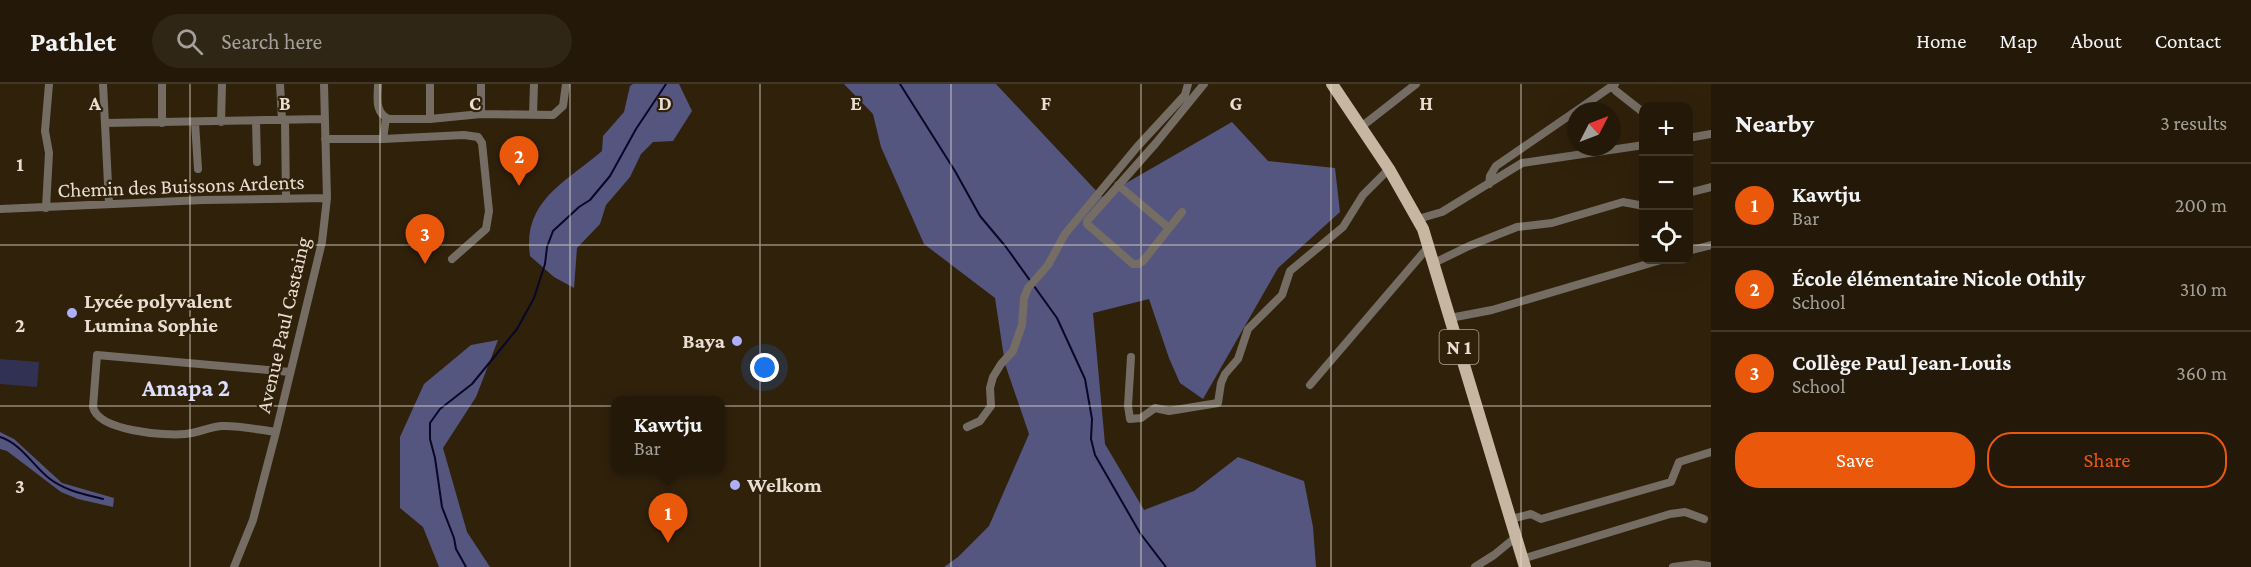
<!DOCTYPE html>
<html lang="en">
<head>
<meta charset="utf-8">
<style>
	:root { --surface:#241908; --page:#302616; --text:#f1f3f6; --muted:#a3a09c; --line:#413829; --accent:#ea580c }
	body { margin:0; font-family:"Crimson Pro",serif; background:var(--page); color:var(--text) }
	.controls { position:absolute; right:18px; top:18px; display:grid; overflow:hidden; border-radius:12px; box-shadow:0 6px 24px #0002 }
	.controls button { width:54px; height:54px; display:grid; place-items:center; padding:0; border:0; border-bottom:2px solid var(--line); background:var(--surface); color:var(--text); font:30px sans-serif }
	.compass { position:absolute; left:1567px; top:18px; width:54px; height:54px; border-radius:50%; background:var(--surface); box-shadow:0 6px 24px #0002; rotate:48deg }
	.you { position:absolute; left:765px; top:284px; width:21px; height:21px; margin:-15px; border:4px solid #fff; border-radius:50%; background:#1a73e8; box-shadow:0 0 0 9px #1a73e833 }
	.badge { display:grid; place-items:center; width:39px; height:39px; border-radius:50%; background:var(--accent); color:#fff; font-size:20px; font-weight:700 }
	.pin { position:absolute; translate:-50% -50px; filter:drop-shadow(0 2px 3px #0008) }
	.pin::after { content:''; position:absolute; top:32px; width:21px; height:18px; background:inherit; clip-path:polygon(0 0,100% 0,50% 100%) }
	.popup { position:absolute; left:611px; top:312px; width:114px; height:78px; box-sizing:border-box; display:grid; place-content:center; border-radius:12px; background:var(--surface); filter:drop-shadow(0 2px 4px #0005); font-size:20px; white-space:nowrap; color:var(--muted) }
	.popup b { font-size:22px; color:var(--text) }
	.popup::after { content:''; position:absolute; left:50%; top:100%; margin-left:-12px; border:12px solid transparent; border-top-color:var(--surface) }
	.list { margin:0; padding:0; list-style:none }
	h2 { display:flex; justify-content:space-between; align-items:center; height:78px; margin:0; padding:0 24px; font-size:26px }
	h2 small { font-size:20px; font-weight:400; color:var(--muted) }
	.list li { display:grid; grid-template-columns:39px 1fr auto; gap:18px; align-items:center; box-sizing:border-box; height:84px; padding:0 24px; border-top:2px solid var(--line) }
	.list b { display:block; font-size:22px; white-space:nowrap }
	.list p { margin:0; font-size:20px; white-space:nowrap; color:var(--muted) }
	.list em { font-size:20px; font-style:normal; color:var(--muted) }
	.actions { display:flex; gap:12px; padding:18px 24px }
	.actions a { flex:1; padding:14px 0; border:2px solid var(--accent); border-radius:24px; text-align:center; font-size:21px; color:var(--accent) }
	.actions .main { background:var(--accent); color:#fff }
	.icon { flex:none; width:33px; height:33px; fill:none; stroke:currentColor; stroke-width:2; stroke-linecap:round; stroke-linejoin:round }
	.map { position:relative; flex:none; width:1711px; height:483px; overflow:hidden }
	header { display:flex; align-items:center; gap:36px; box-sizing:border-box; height:84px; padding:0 30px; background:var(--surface); border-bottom:2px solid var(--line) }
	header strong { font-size:28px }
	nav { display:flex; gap:33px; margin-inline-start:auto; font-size:21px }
	.search { width:420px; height:54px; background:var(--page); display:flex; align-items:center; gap:15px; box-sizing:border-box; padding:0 21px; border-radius:33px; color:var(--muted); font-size:22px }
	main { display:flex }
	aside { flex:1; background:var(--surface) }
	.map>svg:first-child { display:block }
	.green { fill:#313154 }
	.forest { fill:#55567f }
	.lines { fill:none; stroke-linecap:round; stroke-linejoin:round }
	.stream { stroke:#0a0627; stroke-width:2 }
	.minor { stroke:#756d63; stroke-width:8 }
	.primary { stroke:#c7b6a1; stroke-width:12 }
	.grid { fill:none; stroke:#e8ded1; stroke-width:1.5; stroke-opacity:0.55 }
	.poi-dot { fill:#adaffb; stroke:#30210b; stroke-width:2 }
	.labels { text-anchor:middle; stroke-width:4.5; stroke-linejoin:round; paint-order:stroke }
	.shield { fill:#30210b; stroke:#b1a596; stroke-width:1.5 }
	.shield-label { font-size:20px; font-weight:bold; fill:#e8ded1 }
	.street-label { font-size:21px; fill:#e8ded1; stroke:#30210b }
	.poi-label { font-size:21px; font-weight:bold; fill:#e8ded1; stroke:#30210b; text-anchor:start }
	.quarter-label { font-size:24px; font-weight:bold; fill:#dddffc; stroke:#30210b }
	.grid-label { font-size:20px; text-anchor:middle; font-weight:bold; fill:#e8ded1; stroke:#30210b; stroke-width:4.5; stroke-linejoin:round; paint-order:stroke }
</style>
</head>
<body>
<header>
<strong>Pathlet</strong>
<div class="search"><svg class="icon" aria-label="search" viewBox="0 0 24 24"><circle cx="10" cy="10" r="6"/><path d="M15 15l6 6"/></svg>Search here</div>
<nav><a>Home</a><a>Map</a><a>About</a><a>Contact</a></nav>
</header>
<main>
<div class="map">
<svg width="1711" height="483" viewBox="0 0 1711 483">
	<rect width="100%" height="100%" fill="#30210b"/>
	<path class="green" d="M0,275l39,3 -2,25 -37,-3z"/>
	<path class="forest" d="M633,0h46l13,27 -19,30 -20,1 -12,12 -11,23 -24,28 -6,19 -23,24 -3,40 -20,-11 -24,-21c-8,-55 36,-74 72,-105l1,-15 21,-24 6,-26z
		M844,0h152l106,113 130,-75 36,39 67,7 5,44 -62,56 -75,131 -23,-16 -11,-25 -20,-59 -56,14 12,131 39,66 50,-19 44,-34 66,24 9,46 3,40h-372l14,-10 31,-31 40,-92 -24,-70 -10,-66 -71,-54 -43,-97 -8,-33z
		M498,256l-22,57 -33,51 24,84 23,35h-51l-16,-40 -23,-19v-71l24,-53 47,-39z
		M0,348l14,7 48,44 52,15 -1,9 -35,-8 -17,-7 -54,-41 -7,-2z"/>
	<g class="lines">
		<path class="stream" d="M900,0l55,87 25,45 26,31 51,71 28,61 7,40 -1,20 4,16 45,78 26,34
			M0,353c22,7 33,29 50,42 16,12 34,15 53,20
			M466,483l-10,-18 -2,-11 -12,-31 -7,-49 -5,-19v-16l10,-14 32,-25 45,-55 17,-31 11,-34 2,-17 6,-16 26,-24 11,-7 20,-24 26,-47 30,-45"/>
		<path class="minor" d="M103,0l6,120
			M162,0v39
			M280,0l2,36
			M378,0c0,13 -4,29 11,35h41l51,-5 72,1 10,-9 3,-22
			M430,0v35
			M1612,2l4,5 28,22
			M1576,27l39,-27
			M481,30v-30
			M533,31l1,-31
			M285,36l1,79
			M256,37l1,41
			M195,38l3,47
			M221,38l1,-38
			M105,39l220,-4
			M1361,43l55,-43
			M1688,54l23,-4
			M325,55h58l81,-4 14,2 4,6 7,68 -3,18 -34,30
			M383,55l3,-21
			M1489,100l1,-8 6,-10 80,-55
			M1118,101l51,43
			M1688,109l23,-6
			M46,124l3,-55 -4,-22 4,-47
			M0,125l203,-9 124,-2
			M1182,128l-39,49 -5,3h-5l-46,-40v-3l69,-78 48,-59
			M1418,135l24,-7 80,-49 122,-18
			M1688,167l23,-6
			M1434,179l35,-17 48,-19 35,-4 71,-21 21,4
			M1450,234l42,-8 169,-50
			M1131,273l-3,49 2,13 11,-1 14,-10 14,3 49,-8 3,-20 4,-9 13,-15 10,-30 34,-34 8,-24 53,-44 20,-32 26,-26
			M1310,301l119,-139
			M967,343l13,-6 11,-15 -1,-18 3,-11 8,-13 12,-13 9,-26 2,-27 4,-10 20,-23 17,-31 72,-87 48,-52 3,-11
			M276,348c-17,-2 -37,-7 -55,-6 -12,1 -23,7 -36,8 -20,2 -87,-3 -92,-27l4,-52 193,17
			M1511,435l20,-5 10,5 130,-37 8,-20 32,-10
			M1522,475l148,-45 15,-2 19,7
			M234,483l19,-47 23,-88 46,-190 5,-44 -3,-114
			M1475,483l19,-12 22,-18
			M1673,483l23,-3 13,2"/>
		<path class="primary" d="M1332,0l57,85 34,60 102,338"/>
	</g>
	<path class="grid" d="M190,0v483M380,0v483M570,0v483M760,0v483M951,0v483M1141,0v483M1331,0v483M1521,0v483M0,161h1644M1688,161h23M0,322h1711"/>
	<g class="poi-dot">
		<circle cx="72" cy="229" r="6"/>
		<circle cx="737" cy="257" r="6"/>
		<circle cx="735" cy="401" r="6"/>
	</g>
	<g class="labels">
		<rect class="shield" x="1439.5" y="246" width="39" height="34" rx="4.5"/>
		<g class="shield-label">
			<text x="1459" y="270">N 1</text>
		</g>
		<g class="street-label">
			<text transform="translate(181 102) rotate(-2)" y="7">Chemin des Buissons Ardents</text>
			<text transform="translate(283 241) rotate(-77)" y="7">Avenue Paul Castaing</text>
		</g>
		<g class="poi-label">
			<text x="84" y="224">Lycée polyvalent<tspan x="84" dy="24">Lumina Sophie</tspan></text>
			<text x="725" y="264" text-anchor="end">Baya</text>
			<text x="747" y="408">Welkom</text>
		</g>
		<g class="quarter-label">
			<text x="186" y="312">Amapa 2</text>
		</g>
	</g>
	<g class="grid-label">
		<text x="95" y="26">A</text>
		<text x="285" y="26">B</text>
		<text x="475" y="26">C</text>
		<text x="665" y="26">D</text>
		<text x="856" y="26">E</text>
		<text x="1046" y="26">F</text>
		<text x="1236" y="26">G</text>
		<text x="1426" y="26">H</text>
		<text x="20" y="87">1</text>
		<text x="20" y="248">2</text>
		<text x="20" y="409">3</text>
	</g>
</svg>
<div class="controls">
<button>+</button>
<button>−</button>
<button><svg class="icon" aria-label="locate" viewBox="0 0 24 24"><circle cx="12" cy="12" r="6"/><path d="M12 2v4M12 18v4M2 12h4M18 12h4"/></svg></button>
</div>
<svg class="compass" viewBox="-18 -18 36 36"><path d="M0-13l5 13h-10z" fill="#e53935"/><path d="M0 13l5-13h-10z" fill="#a3a09c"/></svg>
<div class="you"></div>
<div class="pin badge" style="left:668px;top:459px">1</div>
<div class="popup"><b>Kawtju</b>Bar</div>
<div class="pin badge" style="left:519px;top:102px">2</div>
<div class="pin badge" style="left:425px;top:180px">3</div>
</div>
<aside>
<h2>Nearby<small>3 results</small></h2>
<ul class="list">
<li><span class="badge">1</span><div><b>Kawtju</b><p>Bar</p></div><em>200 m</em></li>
<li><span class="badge">2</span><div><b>École élémentaire Nicole Othily</b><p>School</p></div><em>310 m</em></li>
<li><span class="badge">3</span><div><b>Collège Paul Jean-Louis</b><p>School</p></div><em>360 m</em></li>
</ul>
<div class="actions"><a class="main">Save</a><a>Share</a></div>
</aside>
</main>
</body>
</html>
